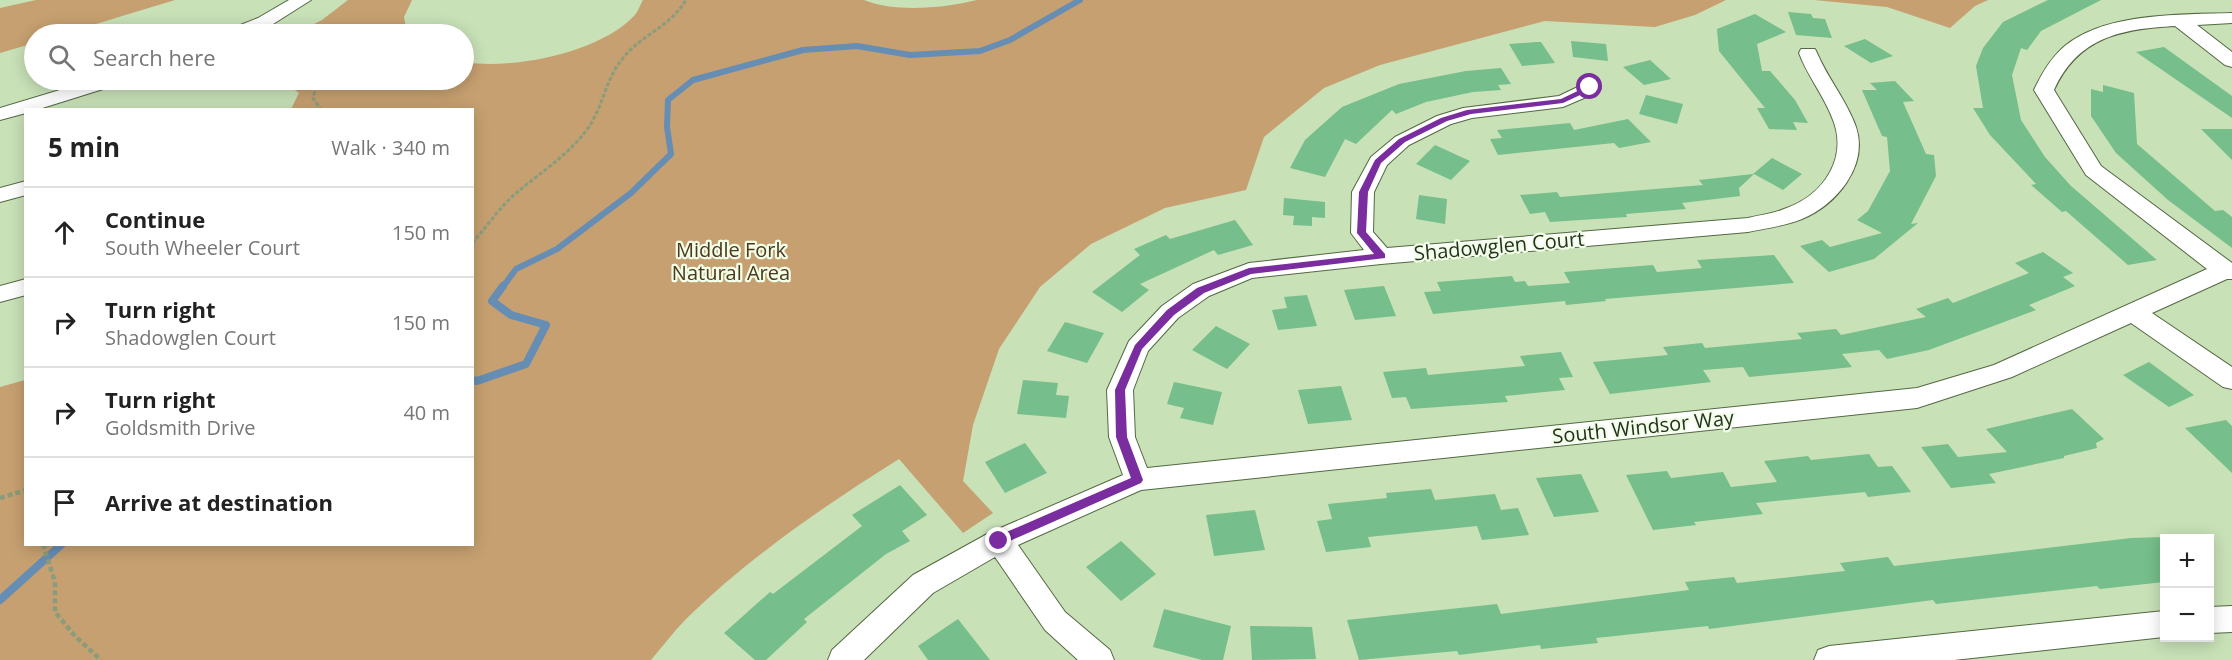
<!DOCTYPE html>
<html lang="en">
<head>
<meta charset="utf-8">
<style>
	:root { --surface:#fff; --page:#f6f6f6; --text:#222; --muted:#767676; --line:#e0e0e0 }
	body { margin:0; font-family:"Open Sans",sans-serif; background:var(--page); color:var(--text) }
	.controls { position:absolute; right:18px; bottom:18px; display:grid; overflow:hidden; border-radius:0px; box-shadow:0 3px 15px #0003 }
	.controls button { width:54px; height:54px; display:grid; place-items:center; padding:0; border:0; border-bottom:2px solid var(--line); background:var(--surface); color:var(--text); font:30px sans-serif }
	.stop { position:absolute; width:18px; height:18px; margin:-14px; border:4px solid #7a2d9e; border-radius:50%; background:#fff }
	.stop.end { background:#7a2d9e; border-color:#fff; box-shadow:0 2px 6px #0008 }
	.list { margin:0; padding:0; list-style:none }
	h2 { display:flex; justify-content:space-between; align-items:center; height:78px; margin:0; padding:0 24px; font-size:26px }
	h2 small { font-size:20px; font-weight:400; color:var(--muted) }
	.list li { display:grid; grid-template-columns:39px 1fr auto; gap:18px; align-items:center; box-sizing:border-box; height:90px; padding:0 24px; border-top:2px solid var(--line) }
	.list b { display:block; font-size:22px; white-space:nowrap }
	.list p { margin:0; font-size:20px; white-space:nowrap; color:var(--muted) }
	.list em { font-size:20px; font-style:normal; color:var(--muted) }
	.icon { flex:none; width:33px; height:33px; fill:none; stroke:currentColor; stroke-width:2; stroke-linecap:round; stroke-linejoin:round }
	.map { position:relative; flex:none; width:2232px; height:660px; overflow:hidden }
	.search { position:absolute; background:var(--surface); box-shadow:0 3px 15px #0003; left:24px; top:24px; width:450px; height:66px; display:flex; align-items:center; gap:15px; box-sizing:border-box; padding:0 21px; border-radius:33px; color:var(--muted); font-size:22px }
	.panel { position:absolute; background:var(--surface); box-shadow:0 3px 15px #0003; left:24px; top:108px; width:450px; height:438px; border-radius:0px }
	.map>svg:first-child { display:block }
	.green { fill:#c6a070 }
	.lines { fill:none; stroke-linecap:round; stroke-linejoin:round }
	.stream-far1 { stroke:#668db3; stroke-width:6 }
	.stream { stroke:#668db3; stroke-width:8 }
	.building { fill:#76be8b }
	.minor-casing { stroke:#536843; stroke-width:2 }
	.path-far1 { stroke:#899c7c; stroke-width:3; stroke-dasharray:4 2; stroke-linecap:butt }
	.path { stroke:#899c7c; stroke-width:4.5; stroke-dasharray:5 3; stroke-linecap:butt }
	.minor { fill:#fff; fill-rule:evenodd }
	.route { fill:#7a2d9e }
	.labels { text-anchor:middle; stroke-width:4.5; stroke-linejoin:round; paint-order:stroke }
	.street-label { font-size:20px; fill:#283121; stroke:#f1fee8 }
	.park-label { font-size:20px; fill:#4e381b; stroke:#f1fee8 }
</style>
</head>
<body>
<div class="map">
<svg width="2232" height="660" viewBox="0 0 2232 660">
	<rect width="100%" height="100%" fill="#c8e1b7"/>
	<path class="green" d="M36,0h139l-112,34h-29v9l-34,10v-45z
		M348,0h64l-8,17 3,17h-113l28,-14z
		M643,0h221c32,13 80,8 113,0h749l-31,15 -40,12 -110,-6 -165,44 -56,23 -60,49 -18,53 -81,18 -74,36 -51,43 -41,62 -26,76 -10,56 30,32 -30,20 -64,-74c-75,47 -148,97 -212,159 -13,13 -24,28 -36,42h-651v-273l25,-7 1,164h446v-434l-181,-1 8,-16 -18,-13h183v-18c48,8 135,-9 170,-46 4,-4 6,-11 9,-16z
		M1814,0h174l-13,6 -25,22 -63,-21z"/>
	<g class="lines">
		<path class="stream-far1" d="M502,288l14,-19 41,-20 74,-56 40,-39 -4,-27 1,-27 25,-20 110,-30 54,-4 53,9 70,-4 30,-11 70,-40"/>
		<path class="stream" d="M472,380l5,1 49,-17 20,-39 -35,-10 -19,-14 11,-15
			M0,600l62,-56"/>
	</g>
	<path class="building" d="M2048,0h53l-60,31 -14,19 -6,-2 -9,27 9,45 24,37 26,29 86,74 -29,5 -62,-54 -4,1 -31,-27 5,-1 -46,-49 -17,-27h10l-7,-42 7,-18 20,-26z
		M1788,12l23,2 2,4 12,1 7,19 -36,-3z
		M1755,14l31,18 -29,12 5,27h8l25,29 13,23 -15,-1 4,8 -28,-1 -12,-21h8l-46,-57 -2,-22z
		M1865,39l28,17 -22,7 -27,-17z
		M1571,41l35,3 2,17 -35,-4z
		M1536,42h5l14,21 -33,3 -13,-22z
		M2164,47l68,49v22l-96,-66z
		M1650,60l21,19 -27,6 -21,-18z
		M1501,68l10,16 -13,1 3,5 -28,2 -47,10 -30,12 -4,-4 -36,34 -11,-5 -20,38 -35,-9 15,-28 37,-33 57,-23 67,-13z
		M1895,81l19,20 -11,1 23,52 8,1 2,21 -25,48 7,-1 -44,36 -45,13 -29,-26 22,-6 8,7 52,-14 -25,-13 11,-9 22,-40 -3,-34 -5,-1 -20,-46h15l-7,-7z
		M2103,85l31,8 3,51 78,67 8,-1 9,7v31l-64,-48 -52,-47 -25,-37v-27l12,3z
		M1646,95l37,9 -6,20 -38,-10z
		M1628,119l23,23 -32,6 -5,-5 -116,12 -8,-16 12,-1 -5,-8 73,-7 4,7z
		M2201,129h31v31z
		M1435,145l35,16 -19,19 -35,-16z
		M1772,158l30,16 -19,16 -29,-16 -15,14 1,8 -58,7 4,6 -60,5 1,3 -77,5 -5,-10 -15,2 -10,-19 37,-3 3,5 143,-12 -4,-5 54,-6z
		M1419,195l28,4 -2,25 -29,-5z
		M1284,198l41,4v16l-13,-1v9l-19,-1 1,-9 -11,-1z
		M1235,220l18,25 -35,10 -4,-5 -74,34 9,6 -27,22 -30,-20 48,-37 -6,-6 32,-14 4,4z
		M2043,252l30,21 -10,4 12,9 -46,19 7,5 -107,40 -42,9 -8,-9 -37,4 10,13 -28,3 -75,7 -6,-10 -40,3 8,12 -101,12 -17,-32 75,-7 -5,-8 39,-4 3,5 97,-9 -5,-6 39,-4 5,6 85,-18 -10,-8 32,-11 5,5 76,-30 -14,-10z
		M1774,255l20,28 -189,16 1,2 -40,4 -1,-4 -132,13 -9,-22 17,-1 -4,-9 75,-6 3,6 10,-1 3,5 42,-3 -6,-11 89,-7 4,7 45,-4 -5,-8z
		M1384,286l12,30 -41,4 -11,-30z
		M1307,295l10,31 -39,4 -6,-20 15,-2 -3,-11z
		M1065,322l39,11 -17,30 -40,-12z
		M1216,326l34,18 -23,25 -35,-19z
		M1561,352l12,25 -14,1 6,12 -60,6 3,6 -97,7 -5,-12 -14,1 -9,-26 43,-4 2,7 97,-9 -5,-10z
		M2149,362l45,33 -25,12 -46,-32z
		M1023,380l35,3 -2,12 13,1 -3,22 -49,-4z
		M1174,382l48,10 -9,33 -33,-7 4,-10 -17,-4z
		M1341,386l11,34 -44,4 -10,-34z
		M2072,409l32,30 -8,4 1,5 -33,8v2l-75,16 7,9 -45,5 -30,-41 27,-3 10,13 49,-5 -21,-23z
		M2226,420l6,6v47l-47,-45z
		M1025,443l22,30 -42,20 -20,-31z
		M1869,454l9,13 14,-1 19,26 -43,5 -3,-5 -109,11 7,11 -69,8 2,3 -43,5 -27,-55 41,-4 4,7 52,-6 8,15 46,-5 -13,-21 44,-5 3,4z
		M1581,474l18,38 -45,5 -18,-39z
		M900,485l27,30 -25,16 8,10 -24,13 -82,65 3,3 -41,38h-11l-31,-27 46,-41 3,2 89,-68 -10,-11z
		M1431,489l4,11 60,-6 6,16 17,-2 11,27 -47,5 -5,-14 -109,11 3,10 -45,5 -9,-31 15,-2 -4,-15 59,-6 -1,-5z
		M1255,510l10,40 -51,6 -8,-41z
		M2164,537v45l-64,7 -3,-3 -161,18 -3,-4 -224,29 -1,-3 -112,12 2,5 -57,6 -1,-4 -81,10 -2,-4 -98,9 -12,-40 150,-16 4,10 188,-24 -4,-8 49,-5 3,6 108,-12 -5,-8 48,-6 6,9 237,-28z
		M1121,541l35,33 -35,27 -35,-34z
		M1164,609l67,17 -8,34h-21l-49,-13z
		M958,619l32,41h-62l-10,-14z
		M1250,626l62,1 4,32 -64,1z"/>
	<g class="lines">
		<g class="minor-casing">
			<path id="minor" d="M289,0h22l-41,26 -20,8h-24l2,-4 30,-12z
				M2232,13v10l-35,2 35,27v15l-7,-2 -50,-39c-54,3 -97,11 -121,64l47,76 131,97v16h-5l-75,34 80,54v22l-9,-2 -92,-64 -119,54 -95,31 -776,82 -123,55 47,67 45,38 4,10h-36l-33,-30 -50,-73 -62,36 -69,67h-36l4,-10 81,-75 76,-42 134,-58 -14,-38 -2,-47 22,-49 33,-35 31,-22 56,-21 115,-13 -13,-17 1,-41 19,-35 24,-20 42,-21 26,-8 96,-12 25,-12h14l3,4 -3,4 -35,15 -91,11 -21,6 -42,21 -22,20 -13,27 -1,40 14,16 361,-30c12,-3 25,-4 36,-9 41,-14 66,-53 47,-94 -9,-22 -24,-40 -32,-62l2,-4h14l2,4c11,26 30,48 39,74 13,39 -20,78 -54,92 -17,7 -36,9 -54,13l-367,32 -129,14 -43,18 -31,22 -30,33 -15,39 2,47 12,31 770,-80 77,-23 213,-96 -121,-94 -52,-85c8,-17 17,-33 32,-45 42,-33 115,-30 166,-32z
				M93,80h29l-3,4 -83,26h-10v3l-26,7v-12z
				M26,181v14l-26,7v-14z
				M26,279v16l-26,7v-16z
				M2232,606v26l-22,1v-26z
				M2164,611v26l-210,23h-140l4,-10 11,-4z"/>
		</g>
		<path class="path-far1" d="M318,80l-5,18 8,12
			M472,243c15,-16 26,-34 42,-48 24,-21 52,-38 72,-64 17,-22 19,-52 37,-73 18,-23 47,-31 63,-58"/>
		<path class="path" d="M0,498l26,-8
			M43,544l12,38v30l20,24 26,24"/>
		<use href="#minor" class="minor"/>
	</g>
	<path class="route" d="M1590,85l4,2 -1,2 -30,14 -92,11 -24,7 -42,21 -24,21 -13,29 -2,40 19,22v4l-134,16 -47,19 -30,22 -32,34 -17,41 2,47 16,43 -2,3 -138,61h-8v-7l136,-59 -15,-41 -1,-47 20,-45 32,-35 30,-22 52,-20 125,-14 -17,-21 2,-41 16,-32 24,-21 42,-21 26,-8 94,-11z"/>
	<g class="labels">
		<g class="street-label">
			<text transform="translate(1499 246) rotate(-5)" y="7">Shadowglen Court</text>
			<text transform="translate(1643 427) rotate(-6)" y="7">South Windsor Way</text>
		</g>
		<g class="park-label">
			<text x="731" y="257">Middle Fork<tspan x="731" dy="23">Natural Area</tspan></text>
		</g>
	</g>
</svg>
<div class="controls">
<button>+</button>
<button>−</button>
</div>
<div class="stop" style="left:1590px;top:87px"></div>
<div class="stop end" style="left:999px;top:541px"></div>
<div class="search"><svg class="icon" aria-label="search" viewBox="0 0 24 24"><circle cx="10" cy="10" r="6"/><path d="M15 15l6 6"/></svg>Search here</div>
<section class="panel">
<h2>5 min<small>Walk · 340 m</small></h2>
<ul class="list">
<li><svg class="icon" aria-label="ahead" viewBox="0 0 24 24"><path d="M12 20V5M6 11l6-6 6 6"/></svg><div><b>Continue</b><p>South Wheeler Court</p></div><em>150 m</em></li>
<li><svg class="icon" aria-label="right" viewBox="0 0 24 24"><path d="M7 20v-9h11M14 6l5 5-5 5"/></svg><div><b>Turn right</b><p>Shadowglen Court</p></div><em>150 m</em></li>
<li><svg class="icon" aria-label="right" viewBox="0 0 24 24"><path d="M7 20v-9h11M14 6l5 5-5 5"/></svg><div><b>Turn right</b><p>Goldsmith Drive</p></div><em>40 m</em></li>
<li><svg class="icon" aria-label="arrive" viewBox="0 0 24 24"><path d="M6 21V4h12l-3 4 3 4H6"/></svg><div><b>Arrive at destination</b></div></li>
</ul>
</section>
</div>
</body>
</html>
